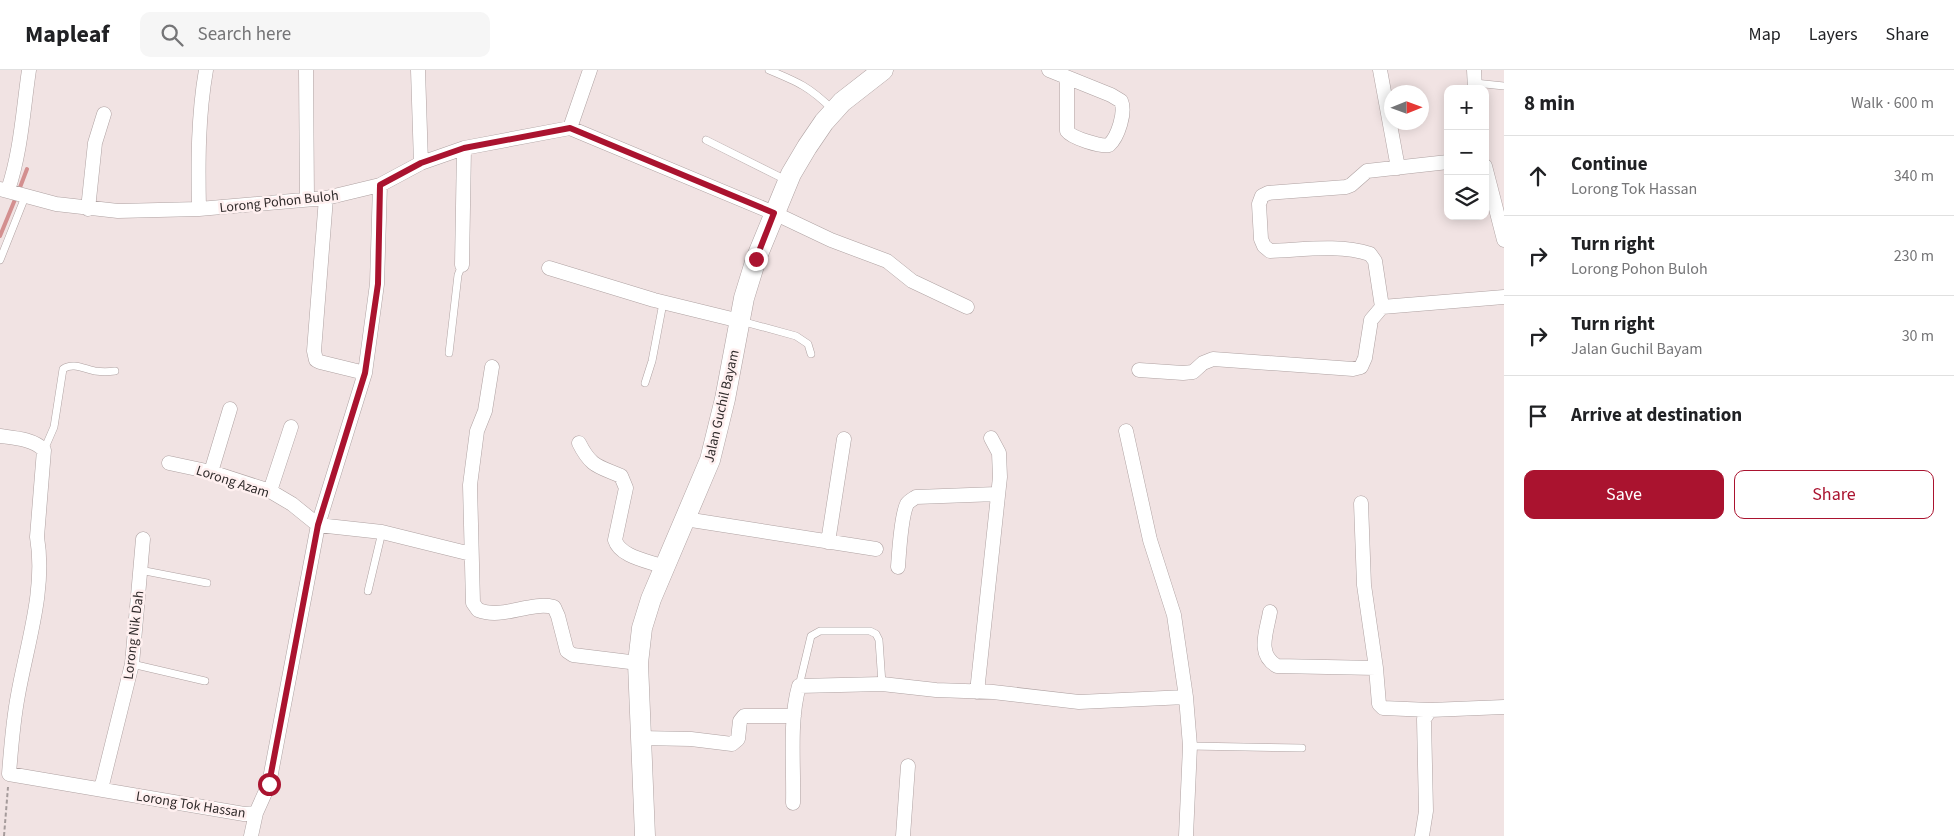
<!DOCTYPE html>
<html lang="en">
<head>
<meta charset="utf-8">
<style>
	:root { --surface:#fff; --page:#f6f6f6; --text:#202124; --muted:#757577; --line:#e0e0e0; --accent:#aa132f }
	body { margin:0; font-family:"Source Sans 3",sans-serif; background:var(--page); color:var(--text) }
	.controls { position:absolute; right:15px; top:15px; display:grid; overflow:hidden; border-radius:10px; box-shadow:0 2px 12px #0003 }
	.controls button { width:45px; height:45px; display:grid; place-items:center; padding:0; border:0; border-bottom:1px solid var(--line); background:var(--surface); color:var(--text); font:25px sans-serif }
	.compass { position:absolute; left:1384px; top:15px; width:45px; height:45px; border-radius:50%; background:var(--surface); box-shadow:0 2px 12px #0003; rotate:89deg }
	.stop { position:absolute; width:15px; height:15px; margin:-11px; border:4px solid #aa132f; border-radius:50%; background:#fff }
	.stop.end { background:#aa132f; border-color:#fff; box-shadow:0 1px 5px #0008 }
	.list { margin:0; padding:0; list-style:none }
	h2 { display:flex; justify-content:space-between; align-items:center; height:65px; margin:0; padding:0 20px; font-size:21px }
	h2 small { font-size:16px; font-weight:400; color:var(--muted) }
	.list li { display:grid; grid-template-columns:32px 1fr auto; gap:15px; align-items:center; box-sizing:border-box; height:80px; padding:0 20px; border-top:1px solid var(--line) }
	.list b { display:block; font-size:19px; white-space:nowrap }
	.list p { margin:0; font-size:16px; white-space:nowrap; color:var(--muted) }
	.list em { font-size:16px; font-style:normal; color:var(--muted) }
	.actions { display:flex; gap:10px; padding:15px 20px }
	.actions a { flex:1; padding:11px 0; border:1px solid var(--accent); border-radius:10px; text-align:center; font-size:18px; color:var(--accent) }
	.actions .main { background:var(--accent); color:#fff }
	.icon { flex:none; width:28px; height:28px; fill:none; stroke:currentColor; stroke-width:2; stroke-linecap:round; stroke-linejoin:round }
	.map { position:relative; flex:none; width:1504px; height:766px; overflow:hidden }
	header { display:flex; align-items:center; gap:30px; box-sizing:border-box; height:70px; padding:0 25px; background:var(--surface); border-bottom:1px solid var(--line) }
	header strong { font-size:24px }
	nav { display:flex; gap:28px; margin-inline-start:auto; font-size:18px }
	.search { width:350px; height:45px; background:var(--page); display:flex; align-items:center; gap:12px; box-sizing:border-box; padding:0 18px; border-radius:10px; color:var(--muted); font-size:19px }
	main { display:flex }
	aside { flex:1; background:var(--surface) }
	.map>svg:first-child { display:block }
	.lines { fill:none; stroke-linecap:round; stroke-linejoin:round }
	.stream { stroke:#d38f8f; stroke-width:4 }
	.service-casing { stroke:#afa2a2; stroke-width:8 }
	.minor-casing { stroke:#afa2a2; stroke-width:15 }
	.secondary-casing { stroke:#afa2a2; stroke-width:21 }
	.path { stroke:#a59b9b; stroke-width:2; stroke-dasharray:4 2.5; stroke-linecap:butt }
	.service { stroke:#fff; stroke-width:7 }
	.minor { stroke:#fff; stroke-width:14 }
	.secondary { stroke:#fff; stroke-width:20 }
	.route { stroke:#aa132f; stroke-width:6 }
	.labels { text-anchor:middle; stroke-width:5; stroke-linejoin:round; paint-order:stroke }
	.street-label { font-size:14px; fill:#302b2b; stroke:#fff0f0 }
</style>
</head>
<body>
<header>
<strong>Mapleaf</strong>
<div class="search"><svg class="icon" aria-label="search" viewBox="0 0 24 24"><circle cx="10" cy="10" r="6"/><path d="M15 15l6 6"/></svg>Search here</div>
<nav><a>Map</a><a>Layers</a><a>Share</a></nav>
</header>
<main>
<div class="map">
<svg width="1504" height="766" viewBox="0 0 1504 766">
	<rect width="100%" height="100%" fill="#f1e3e3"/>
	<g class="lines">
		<path class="stream" d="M19,120l8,-21
			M0,166l16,-39"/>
		<g class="service-casing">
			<path id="service" d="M769,0c29,12 41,17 64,40
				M1475,13l29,3
				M706,70l80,40
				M0,190l25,-63
				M741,251l55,15 12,8 3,10
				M449,283l9,-78 4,-10
				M645,313l7,-22 11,-58
				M44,380l10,-23 9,-58c10,-7 21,0 32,2 7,1 13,1 20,0
				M140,500l67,13
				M368,521l14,-59
				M132,594l73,17
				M799,616l12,-50 9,-5h50l6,3 3,6 3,44
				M1190,676l112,2"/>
		</g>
		<g class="minor-casing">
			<path id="minor" d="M306,0l1,129
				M418,0l3,93
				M1049,0l62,25 10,6c5,11 -3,36 -12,44 -8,2 -37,-7 -42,-14v-52
				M1380,0l18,98
				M1474,0l1,19
				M570,58l20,-58
				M1448,92l-81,9 -16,14 -5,2 -78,6 -6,3 -3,8 2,35 3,7 6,5c32,-1 69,-7 100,3l5,7 7,46 122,-10
				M1485,96l19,74
				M0,119l56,15 62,7 81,-2 127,-11 54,-13 41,-22 43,-15 106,-20 204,85 57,27 56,21 25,20 55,26
				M8,120c13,-39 15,-79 21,-120
				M326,128l-12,153 2,9 4,2 45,11
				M88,139l7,-66 9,-29
				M199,139c-1,-47 -1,-93 7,-139
				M462,195l2,-117
				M549,198l105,32 86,21
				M492,297l-7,44 -8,20 -7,54 3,118 5,7c25,10 51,-9 76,-3l4,9 9,35 6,4 65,8
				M1139,300l44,3 10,-1 10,-9 10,-4 140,10 8,-2 4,-9 6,-38 11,-13
				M1126,361l24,109 24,75 12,82 4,49 -4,90
				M0,366c15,2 33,3 44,14l-7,87c9,52 -10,107 -19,158 -5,26 -7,53 -9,79l235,40 12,-1 13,-29 49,-259 47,-152 12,-89 3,-99
				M579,373c12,24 19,23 42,33l5,12 -11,52c5,17 34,21 49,27
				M169,393l42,9 59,19 22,13 26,21 64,7 89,22
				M211,402l19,-63
				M270,421l21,-64
				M1361,433l3,82 12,83 3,36 4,4 47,2
				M685,449l191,30
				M828,472l16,-103
				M898,497c1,-14 3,-51 9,-63 2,-3 6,-5 9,-7l81,-3
				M1270,542c-3,19 -14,42 7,54l99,2
				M977,622l23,-215 -1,-24 -8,-15
				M640,668l51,1 41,5 6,-5 2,-18 4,-5h50
				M101,719l31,-125 11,-125
				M793,733c1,-38 -4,-82 6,-117l83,-2 54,6 57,2 86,10 107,-5
				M251,766l5,-23
				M903,766l5,-70
				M1422,766l4,-25 -2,-92 6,-9 74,-3"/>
		</g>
		<g class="secondary-casing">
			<path id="secondary" d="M645,766l-7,-173 4,-35 9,-29 59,-139 15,-61 19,-101 12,-39 35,-85 16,-27 17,-25 18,-20 41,-32"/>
		</g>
		<path class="path" d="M4,766l4,-49"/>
		<use href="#service" class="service"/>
		<use href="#minor" class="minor"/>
		<use href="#secondary" class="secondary"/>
	</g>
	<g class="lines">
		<path class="route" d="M269,714l49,-259 47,-152 13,-89 2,-99 41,-22 43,-15 106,-20 204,85 -18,46"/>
	</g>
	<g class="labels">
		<g class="street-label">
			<text transform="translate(279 131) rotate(-6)" y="5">Lorong Pohon Buloh</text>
			<text transform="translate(721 336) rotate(-77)" y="5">Jalan Guchil Bayam</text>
			<text transform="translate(233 411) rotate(18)" y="5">Lorong Azam</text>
			<text transform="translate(133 565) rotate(-83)" y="5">Lorong Nik Dah</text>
			<text transform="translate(191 734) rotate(9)" y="5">Lorong Tok Hassan</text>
		</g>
	</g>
</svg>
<div class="controls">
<button>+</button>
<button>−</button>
<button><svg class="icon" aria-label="layers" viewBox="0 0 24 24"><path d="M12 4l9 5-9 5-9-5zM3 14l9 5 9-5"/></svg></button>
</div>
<svg class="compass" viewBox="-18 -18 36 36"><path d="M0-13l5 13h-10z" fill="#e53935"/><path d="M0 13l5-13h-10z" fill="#757577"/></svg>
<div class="stop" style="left:269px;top:714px"></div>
<div class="stop end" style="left:756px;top:189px"></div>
</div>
<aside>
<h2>8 min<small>Walk · 600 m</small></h2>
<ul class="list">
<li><svg class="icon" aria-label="ahead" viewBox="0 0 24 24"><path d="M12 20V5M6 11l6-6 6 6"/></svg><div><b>Continue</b><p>Lorong Tok Hassan</p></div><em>340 m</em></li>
<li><svg class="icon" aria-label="right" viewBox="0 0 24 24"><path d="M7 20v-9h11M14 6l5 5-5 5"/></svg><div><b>Turn right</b><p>Lorong Pohon Buloh</p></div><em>230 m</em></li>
<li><svg class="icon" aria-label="right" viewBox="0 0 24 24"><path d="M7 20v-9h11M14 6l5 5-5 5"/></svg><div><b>Turn right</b><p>Jalan Guchil Bayam</p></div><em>30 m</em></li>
<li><svg class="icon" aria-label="arrive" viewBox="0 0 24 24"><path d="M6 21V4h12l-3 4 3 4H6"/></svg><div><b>Arrive at destination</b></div></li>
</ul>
<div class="actions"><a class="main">Save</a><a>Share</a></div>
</aside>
</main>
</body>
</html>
